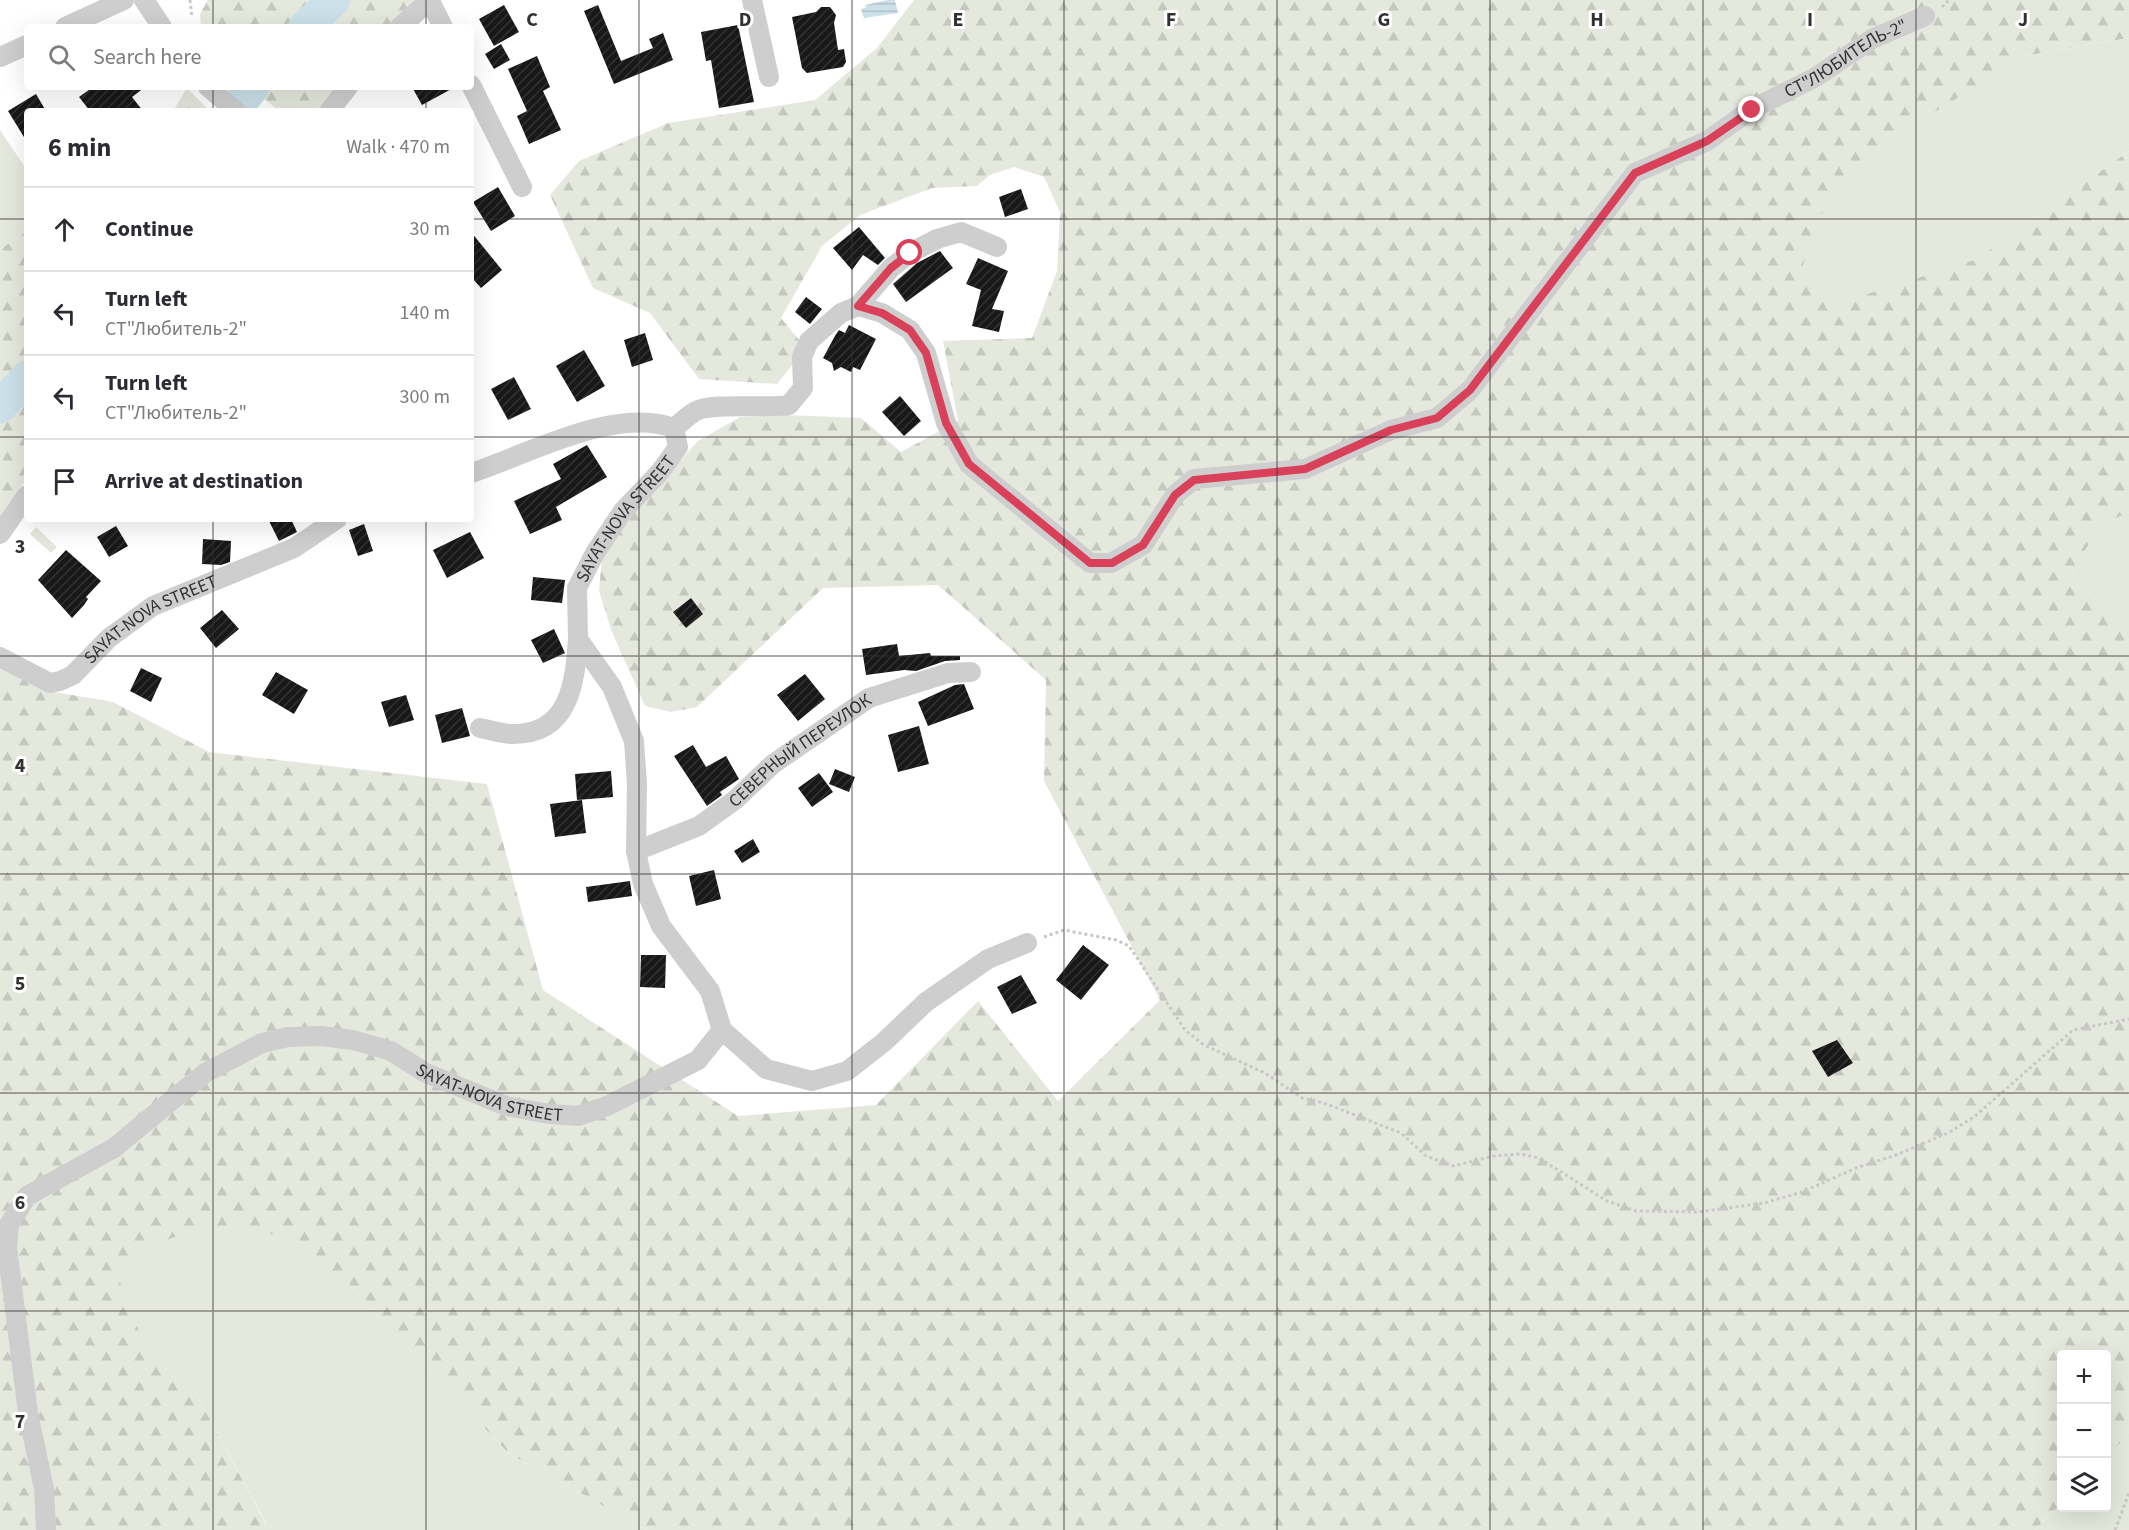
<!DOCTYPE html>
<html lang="en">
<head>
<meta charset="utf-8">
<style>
	:root { --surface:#fff; --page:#f2f2f3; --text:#2b2b33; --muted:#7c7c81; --line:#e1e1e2 }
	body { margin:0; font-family:"Source Sans 3",sans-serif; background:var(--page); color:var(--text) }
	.controls { position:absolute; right:18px; bottom:18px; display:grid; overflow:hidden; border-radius:6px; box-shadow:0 6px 24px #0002 }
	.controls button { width:54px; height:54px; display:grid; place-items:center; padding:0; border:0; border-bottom:2px solid var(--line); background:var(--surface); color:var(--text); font:30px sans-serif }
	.stop { position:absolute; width:18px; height:18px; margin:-14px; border:4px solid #d9415a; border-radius:50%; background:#fff }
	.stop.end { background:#d9415a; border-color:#fff; box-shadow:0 2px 6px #0008 }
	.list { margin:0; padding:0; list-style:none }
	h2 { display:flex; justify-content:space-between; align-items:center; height:78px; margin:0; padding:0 24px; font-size:26px }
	h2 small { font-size:20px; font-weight:400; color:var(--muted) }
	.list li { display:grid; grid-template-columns:39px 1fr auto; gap:18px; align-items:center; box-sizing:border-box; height:84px; padding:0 24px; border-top:2px solid var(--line) }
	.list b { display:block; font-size:22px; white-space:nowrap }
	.list p { margin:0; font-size:20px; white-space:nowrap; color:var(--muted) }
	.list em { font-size:20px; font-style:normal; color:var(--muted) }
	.icon { flex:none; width:33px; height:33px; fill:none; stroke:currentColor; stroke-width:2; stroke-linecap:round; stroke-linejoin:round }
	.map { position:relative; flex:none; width:2129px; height:1530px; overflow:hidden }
	.search { position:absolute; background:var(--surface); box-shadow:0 6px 24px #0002; left:24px; top:24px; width:450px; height:66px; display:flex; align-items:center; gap:15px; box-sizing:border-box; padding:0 21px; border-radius:6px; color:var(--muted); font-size:22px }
	.panel { position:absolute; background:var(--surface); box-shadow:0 6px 24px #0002; left:24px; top:108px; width:450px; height:414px; border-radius:6px }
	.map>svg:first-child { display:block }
	.forest { fill:url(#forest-firs) }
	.green { fill:#e5e9dd }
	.water { fill:url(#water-rules) }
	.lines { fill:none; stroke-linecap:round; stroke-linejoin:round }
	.river { stroke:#cbe0e9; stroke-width:33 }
	.building { fill:url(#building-hatch) }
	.path { stroke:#c8c8c8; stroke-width:3; stroke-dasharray:3 3; stroke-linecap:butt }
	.minor { stroke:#cecece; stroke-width:20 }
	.route { stroke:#d9415a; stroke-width:8 }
	.grid { fill:none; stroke:#313131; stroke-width:1.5; stroke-opacity:0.55 }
	.labels { text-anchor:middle; stroke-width:6; stroke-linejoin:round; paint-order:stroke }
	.street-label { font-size:18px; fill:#313131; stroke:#fff }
	.grid-label { font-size:20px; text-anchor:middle; font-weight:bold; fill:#313131; stroke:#fff; stroke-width:6; stroke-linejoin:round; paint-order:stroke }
</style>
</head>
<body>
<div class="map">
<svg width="2129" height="1530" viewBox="0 0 2129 1530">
	<defs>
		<pattern id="forest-firs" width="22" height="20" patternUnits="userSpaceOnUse" patternTransform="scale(1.5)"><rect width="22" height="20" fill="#e5e9dd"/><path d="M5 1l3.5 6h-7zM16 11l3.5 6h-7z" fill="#c5c8be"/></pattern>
		<pattern id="water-rules" width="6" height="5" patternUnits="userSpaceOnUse" patternTransform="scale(1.5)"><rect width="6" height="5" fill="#cbe0e9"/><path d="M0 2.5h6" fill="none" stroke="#afc1c8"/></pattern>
		<pattern id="building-hatch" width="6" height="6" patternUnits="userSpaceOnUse" patternTransform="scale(1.5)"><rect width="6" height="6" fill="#181818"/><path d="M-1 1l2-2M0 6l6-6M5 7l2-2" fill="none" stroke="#313131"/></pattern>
	</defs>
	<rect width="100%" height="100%" fill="#fff"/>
	<path class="forest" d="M208,0h210l-31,27h-186l-1,-13z
		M914,0h1215v38l-104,18 -50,204 154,-109v361l-29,14 -28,46 57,68v792l-22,27 -1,-105h-44l-1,150 -26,26h-1388l-138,-76 -163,-172 -206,52 51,50 75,140 -1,6h-265v-866l49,27 64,11 96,50 278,32 56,206 195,126 138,-11 102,-104 80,100 102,-101 -116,-219 2,-101 -108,-95 -115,3 -126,119 -26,5 -26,-6 -33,-74 -13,-41 3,-34 31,-43 65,-73 42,-24 47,-2 74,3 40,34 57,-31 -15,-80 89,-3 25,-67 3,-59 -16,-35 -30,-10 -24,8 -13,11 -45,2 -72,27 -38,31 -41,72 18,22 -6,24 -16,20 -78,-5 -49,-66 -57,-25 -43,-93 29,-34 89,-38 147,-23 62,-52z
		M250,87h85l-19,24h-37z
		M187,88l23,23h-37z
		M27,231v248l-9,12 -18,36v-278z"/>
	<path class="green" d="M2129,38v113l-154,109 -133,42 -43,-23 17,-59 75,-81 134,-83z
		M0,130l27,40v61l-27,18z
		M2129,512v128l-57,-68 28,-46z
		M36,527l21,20 -6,6 -21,-19z
		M206,1225l72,10 68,47 163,172 138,76h-382l1,-7 -75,-139 -51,-50 -21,-54 40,-37z
		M2129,1432v98h-94l26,-26 1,4h44l1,-49z"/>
	<path class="water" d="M888,0h7l3,13 -34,5 -3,-9 5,-1 -1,-3z"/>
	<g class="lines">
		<path class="river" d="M305,27l29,-27
			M234,111l19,-24
			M0,407l27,-30"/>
	</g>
	<path class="building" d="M504,5l15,27 -25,14 -15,-27z
		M598,5l23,56 32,-13 -4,-9 14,-6 10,27 -59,24 -30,-73z
		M821,7h9l6,8 -2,8 4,27 6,-1 2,13 -3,5 -36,6 -5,-5 -10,-51 24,-5z
		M738,25l16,77 -35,6 -8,-48 -5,1 -5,-29z
		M501,44l9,16 -16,9 -9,-15z
		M537,56l13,31 -7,4 18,39 -32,14 -12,-28 10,-5 -19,-42z
		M93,87h52l-13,10 11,14h-53l-11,-14z
		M412,87h43l-33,18z
		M36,94l10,17h-19v31l-19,-31z
		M498,187l17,29 -24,15 -18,-29z
		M1021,189l7,20 -23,8 -6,-20z
		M859,227l26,31 -7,7 -15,-10 -11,15 -19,-22z
		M471,232l31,38 -21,18 -10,-11z
		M940,251l13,17 -47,34 -13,-18 24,-21z
		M978,258l30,13 -16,38 12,2 -5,21 -27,-6 9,-36 -15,-6z
		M806,297l16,12 -12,15 -15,-12z
		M849,325l27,14 -16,31 -7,-3 -2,5 -10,-5 -7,4 -2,-8 -9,-5 13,-24 3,-4 6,3z
		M645,333l8,27 -21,7 -8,-27z
		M584,350l21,36 -28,16 -21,-36z
		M514,377l17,32 -23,11 -17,-31z
		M900,396l21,25 -17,15 -22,-24z
		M587,445l20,32 -51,30 6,13 -32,14 -16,-33 47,-22 -8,-15z
		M268,519h23l6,13 -18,9z
		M364,524l9,27 -15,5 -9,-26z
		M116,526l12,20 -19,11 -12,-20z
		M470,532l14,26 -37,20 -14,-28z
		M203,539l28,2 -1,21 -9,3 -19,-1z
		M66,550l35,31 -15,16 2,2 -4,6 -12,13 -34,-38z
		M533,577l32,3 -3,23 -31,-3z
		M691,598l12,16 -17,14 -13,-16z
		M222,610l17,19 -23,19 -16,-20z
		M554,629l11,24 -22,10 -12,-23z
		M897,644l2,12 31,-3 1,3h29v4l-15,1 -29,10 -12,-1 -38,5 -4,-26z
		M141,668l21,10 -11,24 -21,-11z
		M276,672l32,18 -14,24 -32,-19z
		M805,674l20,25 -27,22 -21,-26z
		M964,684l10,25 -46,17 -10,-24 37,-17z
		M406,695l8,25 -25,7 -8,-25z
		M462,708l8,28 -28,7 -7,-28z
		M919,726l10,38 -31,8 -10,-37z
		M693,745l13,22 20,-11 13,23 -19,13 2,3 -15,11 -33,-50z
		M835,769l20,8 -6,15 -20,-8z
		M611,771l2,26 -36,3 -2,-26z
		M819,773l14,19 -21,15 -14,-19z
		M582,800l4,33 -31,4 -5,-33z
		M753,839l7,13 -18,11 -8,-12z
		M714,870l7,29 -25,7 -7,-30z
		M630,881l2,15 -44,6 -2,-15z
		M1083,945l26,20 -28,35 -25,-20z
		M641,955h25l-1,33 -25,-1z
		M1021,975l16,28 -25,11 -15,-27z
		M1837,1040l16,23 -25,14 -16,-26z"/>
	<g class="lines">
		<path class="path" d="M190,0l2,18
			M1942,7l7,-7
			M1044,937l20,-7 52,10 13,6 56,84 19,15 61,28 37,25 22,5 77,30 25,23 27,10 41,-10 27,-2 18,4 68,43 29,10 62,1 66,-9 38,-11 54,-24 40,-13 52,-22 26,-16 99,-87 56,-11
			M2115,1530l14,-37"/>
		<g class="minor">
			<path d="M144,0l18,27"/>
			<path d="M752,0l17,77"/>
			<path d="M430,1l13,26"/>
			<path d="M65,27l59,-27"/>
			<path d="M400,27l30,-27"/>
			<path d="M0,57l27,-12"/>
			<path d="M471,85l51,102"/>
			<path d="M208,87l28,24"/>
			<path d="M329,111l19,-24"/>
			<path id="s1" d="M858,306l24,7 28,17 16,23 20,70 23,41 121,99h21l32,-18 32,-50 19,-16 111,-10 86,-39 46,-12 33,-28 165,-217 72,-32 45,-32 64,-32 56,-38 53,-23"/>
			<path d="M674,428c7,-5 14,-13 22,-17 16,-9 70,-2 93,-6l14,-17 -1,-31 7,-16 32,-28 17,-7 33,-38 19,-15 27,-14 24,-7 36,15"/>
			<path d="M0,534l27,-39"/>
			<path id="s2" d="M0,657l50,26 10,-2 13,-6 36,-37 44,-32 141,-58 43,-29"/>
			<path d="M480,728c11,2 22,6 32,6 58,1 63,-52 66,-95"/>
			<path id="s3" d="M636,851l63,-25 36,-26 38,-36 96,-66 79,-25 23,-1"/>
			<path d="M722,1030l44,39 46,12 35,-10 37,-29 42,-40 62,-43 39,-16"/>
			<path id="s4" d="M46,1530l-2,-41 -16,-76 -21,-166 2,-22 18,-29 87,-48 91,-75 57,-30 26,-6 33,-1 32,4 38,11 35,22 80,33 43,8 29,2 29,-10 91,-46 24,-30 -12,-39 -49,-65 -18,-42 -7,-33 1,-67 -3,-43 -22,-54 -34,-48 -1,-51 18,-35 28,-42 37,-39 18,-25 -4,-19c-59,-22 -145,26 -203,45"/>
		</g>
	</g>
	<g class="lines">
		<path class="route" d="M910,253l-19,15 -33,38 24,7 28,17 16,23 20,70 23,41 121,99h22l31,-18 32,-50 19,-15 111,-11 86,-39 46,-12 33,-28 165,-217 72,-32 45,-31"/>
	</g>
	<path class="grid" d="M213,0v27M426,0v27M639,0v1530M852,0v1530M1064,0v1530M1277,0v1530M1490,0v1530M1703,0v1530M1916,0v1530M213,87v24M426,87v24M0,219h27M471,219h1658M0,437h27M471,437h1658M213,519v1011M426,519v1011M0,656h2129M0,874h2129M0,1093h2129M0,1311h2129"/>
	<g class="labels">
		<g class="street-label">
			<text dy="6" stroke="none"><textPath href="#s1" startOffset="1314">СТ"ЛЮБИТЕЛЬ-2"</textPath></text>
			<text dy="6" stroke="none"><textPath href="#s4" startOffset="1692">SAYAT-NOVA STREET</textPath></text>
			<text dy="6" stroke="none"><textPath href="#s2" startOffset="178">SAYAT-NOVA STREET</textPath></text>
			<text dy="6" stroke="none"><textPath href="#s3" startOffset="194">СЕВЕРНЫЙ ПЕРЕУЛОК</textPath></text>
			<text dy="6" stroke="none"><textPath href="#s4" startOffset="864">SAYAT-NOVA STREET</textPath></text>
		</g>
	</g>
	<g class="grid-label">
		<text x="532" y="26">C</text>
		<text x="745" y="26">D</text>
		<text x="958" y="26">E</text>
		<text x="1171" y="26">F</text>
		<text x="1384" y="26">G</text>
		<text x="1597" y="26">H</text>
		<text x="1810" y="26">I</text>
		<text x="2023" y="26">J</text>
		<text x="20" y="553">3</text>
		<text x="20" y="772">4</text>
		<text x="20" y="990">5</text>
		<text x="20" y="1209">6</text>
		<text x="20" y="1428">7</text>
	</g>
</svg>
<div class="controls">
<button>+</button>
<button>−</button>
<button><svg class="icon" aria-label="layers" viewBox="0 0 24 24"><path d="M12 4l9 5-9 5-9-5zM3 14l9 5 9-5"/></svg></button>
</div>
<div class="stop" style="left:910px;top:253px"></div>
<div class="stop end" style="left:1752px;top:110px"></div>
<div class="search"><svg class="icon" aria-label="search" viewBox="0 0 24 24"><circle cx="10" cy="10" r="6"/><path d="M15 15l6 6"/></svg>Search here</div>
<section class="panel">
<h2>6 min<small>Walk · 470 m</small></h2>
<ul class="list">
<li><svg class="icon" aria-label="ahead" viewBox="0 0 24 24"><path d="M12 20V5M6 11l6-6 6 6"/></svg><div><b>Continue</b></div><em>30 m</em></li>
<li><svg class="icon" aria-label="left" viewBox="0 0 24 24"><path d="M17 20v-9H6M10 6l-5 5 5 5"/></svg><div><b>Turn left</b><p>СТ&quot;Любитель-2&quot;</p></div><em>140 m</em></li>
<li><svg class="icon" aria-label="left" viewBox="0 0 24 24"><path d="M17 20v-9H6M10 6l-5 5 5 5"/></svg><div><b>Turn left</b><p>СТ&quot;Любитель-2&quot;</p></div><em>300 m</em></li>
<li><svg class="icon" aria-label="arrive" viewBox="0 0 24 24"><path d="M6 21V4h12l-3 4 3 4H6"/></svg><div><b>Arrive at destination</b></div></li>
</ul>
</section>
</div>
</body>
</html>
